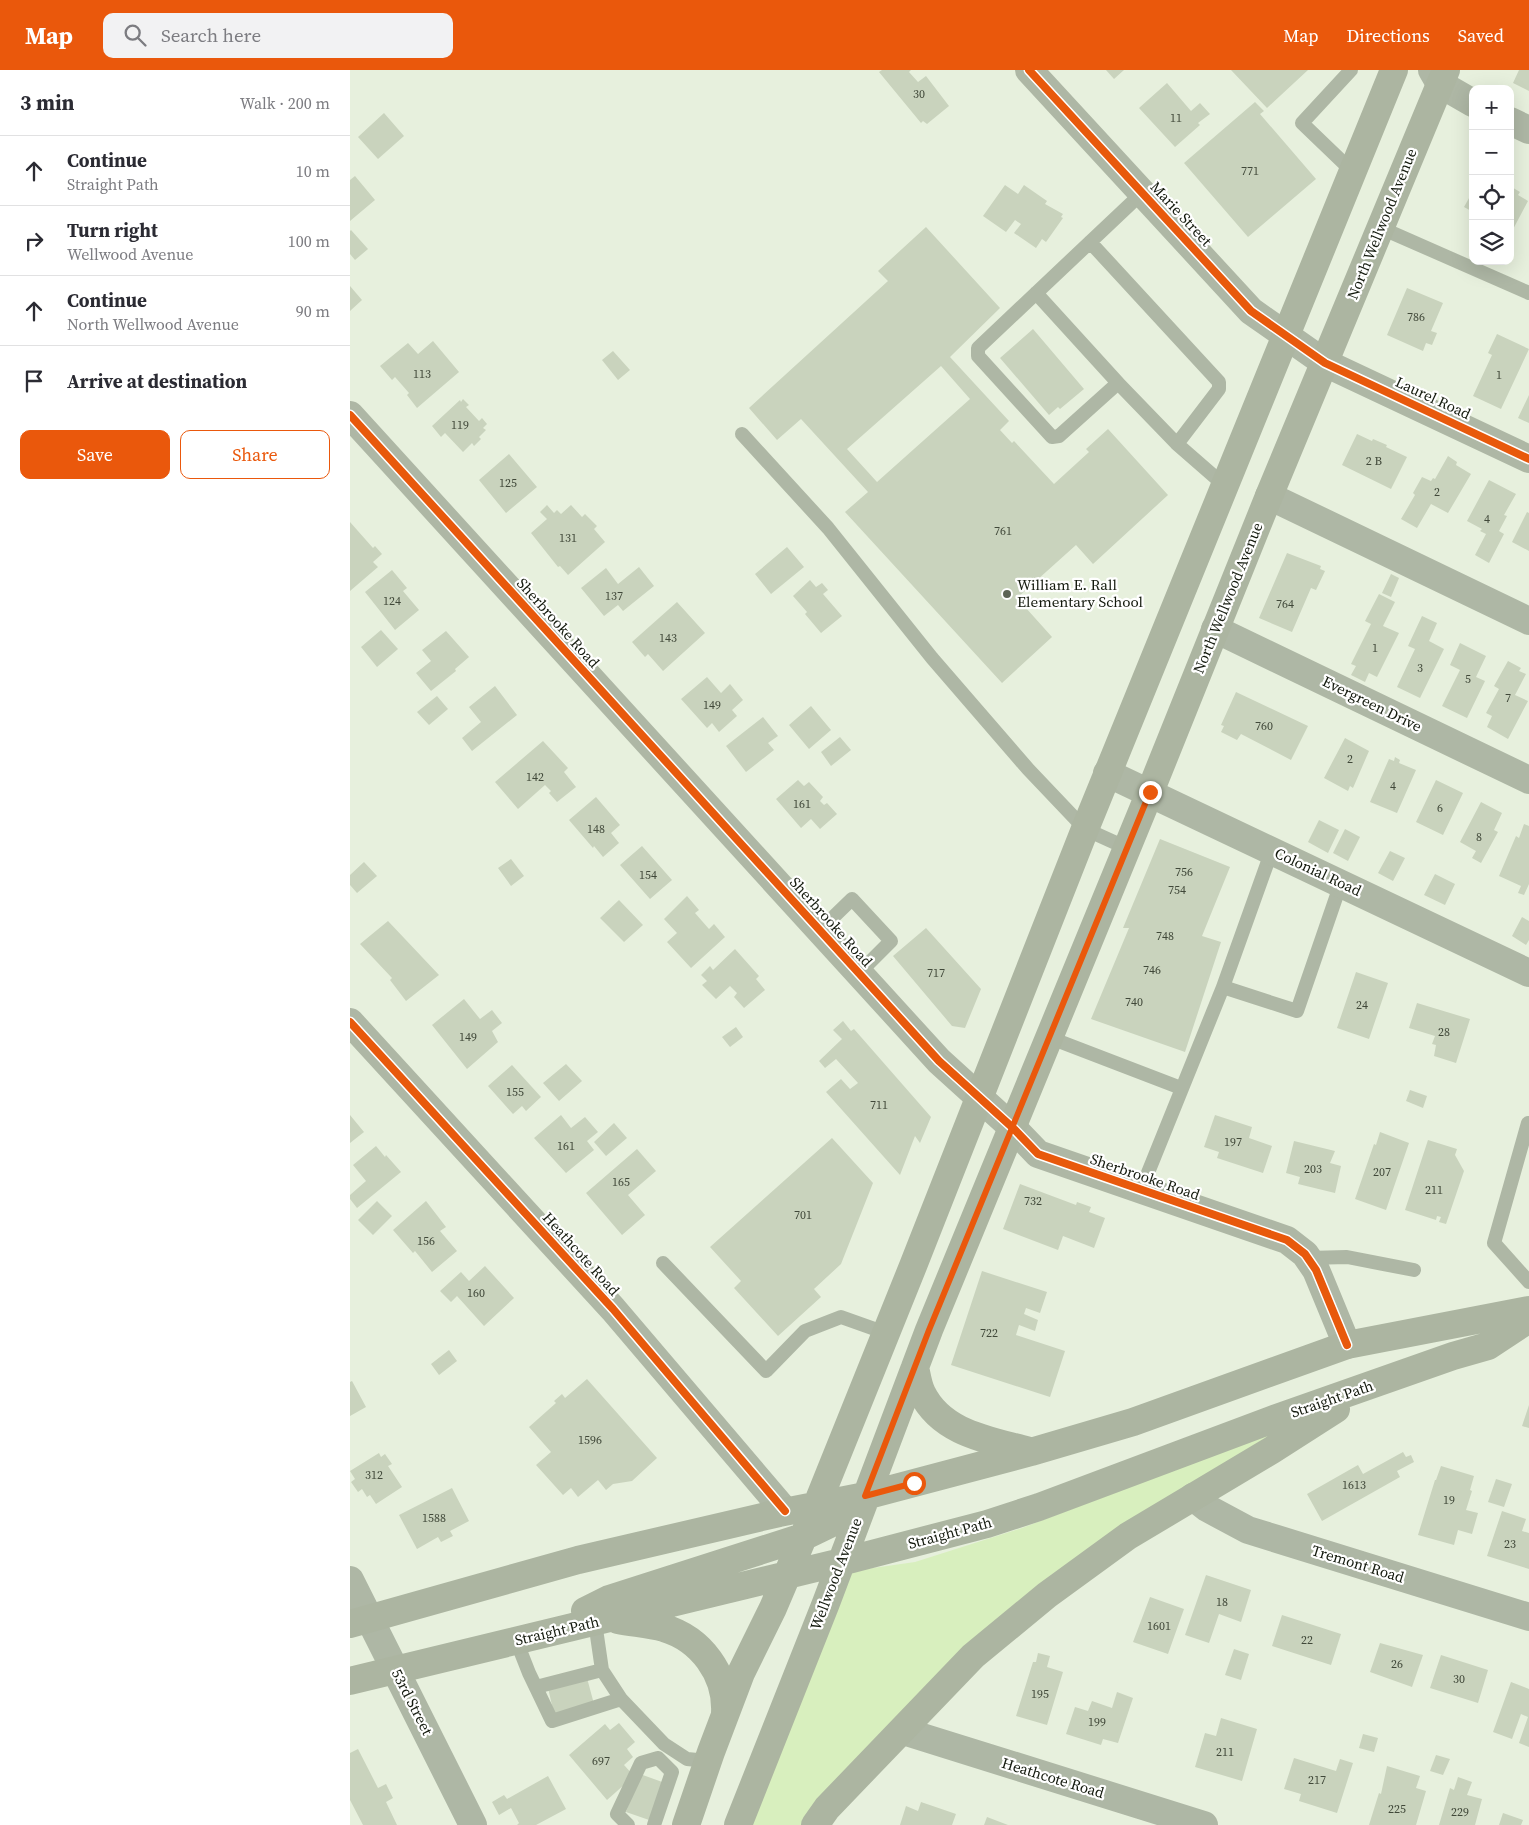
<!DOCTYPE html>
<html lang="en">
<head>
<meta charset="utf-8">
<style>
	:root { --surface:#fff; --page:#f2f2f3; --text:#2b2b33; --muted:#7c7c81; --line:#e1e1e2; --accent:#ea580c }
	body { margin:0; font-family:"Source Serif 4",serif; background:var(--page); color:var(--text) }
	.controls { position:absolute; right:15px; top:15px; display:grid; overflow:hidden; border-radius:10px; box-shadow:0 5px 20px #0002 }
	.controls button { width:45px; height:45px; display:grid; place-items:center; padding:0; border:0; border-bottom:1px solid var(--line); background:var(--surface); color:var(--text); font:25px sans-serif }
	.stop { position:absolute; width:15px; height:15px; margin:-11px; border:4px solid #ea580c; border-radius:50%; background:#fff }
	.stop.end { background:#ea580c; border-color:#fff; box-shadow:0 1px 5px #0008 }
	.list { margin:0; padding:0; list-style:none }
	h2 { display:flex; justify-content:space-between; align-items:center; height:65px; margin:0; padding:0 20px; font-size:21px }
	h2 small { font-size:16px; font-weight:400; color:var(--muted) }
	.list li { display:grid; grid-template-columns:32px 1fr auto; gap:15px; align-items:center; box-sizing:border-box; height:70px; padding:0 20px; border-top:1px solid var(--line) }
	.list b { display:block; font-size:19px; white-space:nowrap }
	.list p { margin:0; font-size:16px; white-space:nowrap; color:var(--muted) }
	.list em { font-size:16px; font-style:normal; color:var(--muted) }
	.actions { display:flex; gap:10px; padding:15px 20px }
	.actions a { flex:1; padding:11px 0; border:1px solid var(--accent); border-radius:10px; text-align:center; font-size:18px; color:var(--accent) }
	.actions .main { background:var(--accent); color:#fff }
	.icon { flex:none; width:28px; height:28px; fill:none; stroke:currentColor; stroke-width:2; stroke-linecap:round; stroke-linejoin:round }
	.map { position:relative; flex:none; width:1179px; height:1755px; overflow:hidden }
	header { display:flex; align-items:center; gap:30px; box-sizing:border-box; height:70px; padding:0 25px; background:var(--accent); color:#fff }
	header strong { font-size:24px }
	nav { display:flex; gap:28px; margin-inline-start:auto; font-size:18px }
	.search { width:350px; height:45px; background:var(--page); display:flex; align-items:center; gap:12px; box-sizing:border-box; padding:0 18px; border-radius:10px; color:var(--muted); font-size:19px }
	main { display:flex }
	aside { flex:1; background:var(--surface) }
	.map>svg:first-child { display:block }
	.green { fill:#d8efbe }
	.building { fill:#c9d3bd; fill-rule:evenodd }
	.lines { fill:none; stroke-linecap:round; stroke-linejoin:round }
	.service { stroke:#aeb7a5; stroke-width:14 }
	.minor { stroke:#aeb7a5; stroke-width:28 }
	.secondary { stroke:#acb5a1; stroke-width:28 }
	.cycleway-casing { stroke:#fff; stroke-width:11 }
	.cycleway { stroke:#e8590c; stroke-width:8 }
	.route { stroke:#ea580c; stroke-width:6 }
	.poi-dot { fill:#5d6456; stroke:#fff; stroke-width:2 }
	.labels { text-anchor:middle; stroke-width:4.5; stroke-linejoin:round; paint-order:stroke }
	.number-label { font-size:12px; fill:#404839 }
	.street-label { font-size:15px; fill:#13190d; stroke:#fff }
	.poi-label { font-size:15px; fill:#13190d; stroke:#fff; text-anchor:start }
</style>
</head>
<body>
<header>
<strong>Map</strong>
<div class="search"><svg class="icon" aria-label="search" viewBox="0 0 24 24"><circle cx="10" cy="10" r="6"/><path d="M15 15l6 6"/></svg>Search here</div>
<nav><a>Map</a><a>Directions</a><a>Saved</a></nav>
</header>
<main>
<aside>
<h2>3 min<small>Walk · 200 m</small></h2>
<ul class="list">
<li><svg class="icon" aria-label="ahead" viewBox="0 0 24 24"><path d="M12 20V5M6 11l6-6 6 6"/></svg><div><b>Continue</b><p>Straight Path</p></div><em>10 m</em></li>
<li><svg class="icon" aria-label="right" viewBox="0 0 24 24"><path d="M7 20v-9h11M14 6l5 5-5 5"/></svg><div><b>Turn right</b><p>Wellwood Avenue</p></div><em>100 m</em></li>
<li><svg class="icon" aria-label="ahead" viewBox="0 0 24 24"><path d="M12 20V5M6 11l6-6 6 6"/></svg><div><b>Continue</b><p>North Wellwood Avenue</p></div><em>90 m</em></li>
<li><svg class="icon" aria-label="arrive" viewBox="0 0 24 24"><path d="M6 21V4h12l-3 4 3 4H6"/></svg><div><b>Arrive at destination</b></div></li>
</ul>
<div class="actions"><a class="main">Save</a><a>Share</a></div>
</aside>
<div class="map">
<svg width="1179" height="1755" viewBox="0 0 1179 1755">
	<rect width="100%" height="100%" fill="#e7f0dd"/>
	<path class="green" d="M934,1358l-233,147 -245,250h-55l101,-254 63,-9 107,-34z"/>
	<path class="building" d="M532,0h29l-2,2 9,10 8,-6 23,30 -22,18 -4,-3 -2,2 -42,-51z
		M756,0h18l-10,9z
		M881,0h77l-41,38z
		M1169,0h10v21l-16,-8z
		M817,13l24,28 9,-8 10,11 -12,9 2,2 -25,22 -36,-39z
		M905,32l9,9 -4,3 56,65 -68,58 -64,-74z
		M34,43l20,23 -26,23 -20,-22z
		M5,106l20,24 -25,21v-41z
		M655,115l13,9 6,-9 23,16 -2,3 18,10 -2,3 2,1 -17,24 -4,-3 -6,9 -22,-15 7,-9 -6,-4 -9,12 -23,-16z
		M1160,116l10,6 -2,3 10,6 -18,34z
		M1123,121v21l-9,-5z
		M576,157l74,81 -50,49 59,64 -9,9 12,13 2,-2 40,43 35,-32 -3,-3 22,-20 60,66 -75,69 -17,-19 -59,53 35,39 -50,46 -157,-171 23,-20 -67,-73 -24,21 -28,-32 139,-127 -10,-10zM591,296l29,33 -93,83 -30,-33z
		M1,160l17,19 -13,11 -5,-6v-23z
		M0,216l12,14 -12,11z
		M1057,218l36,15 -12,28 6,2 -5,12 -6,-2 -3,8 -36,-16z
		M683,259l51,60 -24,20 -2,-2 -9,8 -49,-57z
		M1147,264l32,15 -28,60 -28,-13 19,-41 -4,-2z
		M83,271l26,31 -42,36 -10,-13 2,-2 -14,-16 -3,3 -12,-14 28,-23 10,11z
		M263,281l17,19 -12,10 -16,-20z
		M1179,325v28l-11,-5z
		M113,329l6,6 -3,2 13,14 3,-3 5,6 -4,4 3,2 -7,7 2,2 -7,7 -2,-3 -9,9 -18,-19 -4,4 -9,-11 28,-26 1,2z
		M1007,364l15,7 1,-2 14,6 -1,2 21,10 -16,32 -49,-24z
		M159,384l28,33 -31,26 -27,-33z
		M1098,386l9,6 -1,3 15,9 -23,39 -17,-9 -14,24 -16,-9 14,-24 -2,-2 9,-16 9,4 2,-3 2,1z
		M1139,410l27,14 -12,21 3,1 -8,15 5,3 -15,29 -14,-8 11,-21 -6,-3 2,-2 -15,-8z
		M197,435l7,8 3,-3 4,4 10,-9 11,12 3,-3 12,12 -3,3 11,13 -37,33 -8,-9 -2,1 -27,-34 16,-14 -7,-7z
		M1177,442l2,1v38l-17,-9z
		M0,452l23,26 2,-2 7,8 -9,8 5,5 -28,24z
		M437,477l17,20 -33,27 -16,-20z
		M937,483l34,13 -1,3 5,2 -9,19 -5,-2 -19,44 -33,-14z
		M289,497l15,19 -31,25 -5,-6 -14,11 -23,-28 25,-20 12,16z
		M42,500l15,18 -4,3 16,19 -24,20 -30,-38z
		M1041,504l8,4 -8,19 -9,-4z
		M460,510l6,7 6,-4 6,7 -5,4 19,22 -21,17 -16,-19 2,-2 -14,-16z
		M1029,524l16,8 -12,24 16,7 -22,44 -8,-4 -4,9 -14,-7 5,-9 -5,-2 20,-40 -6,-3z
		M327,532l28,31 -42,38 -15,-17 -3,3 -13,-15z
		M1072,546l15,7 -8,18 15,8 -24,49 -23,-11 18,-38 -7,-3z
		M31,560l17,19 -21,18 -16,-20z
		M96,561l23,26 -14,12 1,2 -25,20 -15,-18 15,-12 -9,-11z
		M1110,573l26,13 -10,21 9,4 -18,37 -25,-12 18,-36 -10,-5z
		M1158,591l13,7 -2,3 7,3 -11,21 13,6 -20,38 -21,-12 5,-11 -6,-3 13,-24 -5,-3z
		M357,607l14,16 9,-9 13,16 -11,10 5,6 -18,16 -7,-9 -5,5 -26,-29z
		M145,616l22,29 -45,36 -10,-13 19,-16 -12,-15z
		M886,622l72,34 -17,34 -50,-26 -4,6 -16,-8 3,-6 -3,-1z
		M87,626l11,13 -19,16 -12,-13z
		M461,636l20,24 -22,19 -20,-24z
		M413,647l15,19 -10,7 6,7 -28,22 -20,-26z
		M490,667l11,13 -20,16 -10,-14z
		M995,668l24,13 -16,37 -3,-2 -2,5 -24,-13z
		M193,671l25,27 -4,4 12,15 -19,15 -8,-9 2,-2 -6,-6 -27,24 -23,-27z
		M1045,687l5,3 -1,3 17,7 -19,43 -27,-11 19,-43 5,2z
		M448,710l6,6 5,-4 14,15 -3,4 4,4 3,-2 10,11 -17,15 -9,-10 -10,9 -25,-29z
		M1086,710l27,13 -20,42 -27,-13z
		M246,727l24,28 -9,8 8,10 -16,14 -9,-11 -1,2 -24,-28z
		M1131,732l21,11 -8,17 4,2 -17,31 -9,-5 4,-7 -16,-9z
		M969,750l20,10 -11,23 -20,-11z
		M1174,754l5,2v58l-5,11 -6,-2 3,-7 -22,-10 17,-40 3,2z
		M995,759l15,8 -12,24 -15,-8z
		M810,769l70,28 -28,69 19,6 -36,110 -94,-33 38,-91h-6z
		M292,776l30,34 -22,19 -30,-34z
		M1040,781l15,7 -12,23 -15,-8z
		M161,789l13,17 -13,10 -13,-18z
		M14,792l13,14 -20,17 -7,-8v-10z
		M1085,804l20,10 -10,21 -21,-10z
		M337,826l12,14 -4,3 14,16 5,-5 11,13 -34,31 -24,-26 10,-9 -13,-14z
		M269,830l24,25 -19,17 -24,-24z
		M1172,847l7,4v19l-3,5 -14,-9z
		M38,851l51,54 -33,26 -16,-21 2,-2 -32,-34z
		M576,858l55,61 -16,39 -13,-2 -59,-70z
		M385,879l24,27 -3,3 9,11 -21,18 -10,-11 3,-4 -7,-7 -14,13 -14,-14 5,-4 -6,-6 9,-9 3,4z
		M1006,902l32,11 -19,56 -32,-11z
		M114,929l16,20 12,-9 10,13 -10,8 6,11 -31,27 -35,-44z
		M1067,933l53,16 -14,44 -22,-7 2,-11 -4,-1 3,-8 -26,-8z
		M493,951l8,10 3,-2 77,88 -11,26 -5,-7 -15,39 -74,-83 15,-13 9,10 8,-6 -22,-24 -11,9 -6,-7 23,-22 -9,-9z
		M386,957l7,10 -13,10 -8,-10z
		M216,994l16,17 -23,20 -16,-18z
		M162,995l29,32 -15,14 -4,-5 -9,8 -25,-28z
		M1060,1020l17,6 -4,12 -17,-7z
		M0,1045l14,17 -14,11z
		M211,1045l10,13 14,-11 13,15 -11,9 7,9 -28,23 -32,-35z
		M865,1045l37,12 -3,11 23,8 -9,27 -46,-15 2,-6 -15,-5z
		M264,1053l13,15 -21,18 -12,-14z
		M1030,1062l29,11 -23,67 -31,-11 19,-55 2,1z
		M482,1068l41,45 -32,81 -27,25 7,8 -43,39 -44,-48 7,-7 -31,-34z
		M1078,1070l29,9 -2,6 9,16 -18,53 -7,-2 2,-5 -4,-1 -1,4 -31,-10z
		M944,1071l41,10 -5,12 11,3 -6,27 -37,-9 2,-7 -14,-4z
		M26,1076l9,11 1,-2 15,17 -44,36 -7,-9v-4l16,-14 -13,-16z
		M287,1079l19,22 -28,24 17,20 -23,20 -36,-42z
		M670,1114l56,21 1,-3 14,5 -2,5 16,6 -11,30 -31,-12 -5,14 -55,-21z
		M27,1131l15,15 -19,19 -15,-15z
		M76,1131l20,26 -6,4 17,20 -25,21 -17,-21 -2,2 -20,-23z
		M135,1196l29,32 -30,28 -27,-30 -6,6 -11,-11 21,-19 8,9z
		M632,1201l65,21 -7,21 -14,-5 -2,6 14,6 -3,11 -16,-6 -3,10 49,16 -15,46 -99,-32z
		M99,1280l8,11 -18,14 -8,-11z
		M237,1309l70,79 -25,23 -19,3 -7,6 -8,-10 -20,17 -7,-9 -8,7 -27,-30 15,-13 -22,-25 27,-24 -2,-2 8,-7 3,4z
		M2,1311l14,26 -16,9v-34z
		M1179,1335v23l-7,-2z
		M1053,1382l3,5 5,-2 3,7 -17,9 3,6 -78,44 -15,-27 51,-29 5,9z
		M29,1383l2,4 4,-3 7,10 -4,2 14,21 -26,17 -6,-9 -3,2 -5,-8 -4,3 -7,-10 4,-3 -5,-8z
		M1091,1396l33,10 -4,14 2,1 -6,19 12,3 -6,21 -14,-4 -4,15 -36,-10 17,-55h1z
		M1146,1409l16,5 -8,23 -16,-5z
		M102,1418l17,33 -19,10 3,5 -12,6 -3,-5 -21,12 -18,-34z
		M1152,1441l24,8 -4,12 7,2v36l-42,-13z
		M856,1505l45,15 -10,32 -22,-8 -10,29 -24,-8z
		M800,1527l34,12 -16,45 -35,-12z
		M932,1545l59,19 -10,31 -59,-19z
		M1030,1573l43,12 -11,32 -42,-15z
		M884,1579l15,5 -8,26 -16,-5z
		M688,1583l12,3 -3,11 16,5 -16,53 -31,-9 17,-54h3z
		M1091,1585l47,15 -10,33 -48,-15z
		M237,1608l7,26 -40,10 -6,-26z
		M1161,1612l18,7v58l-10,-4 9,-26 -7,-3 -9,25 -19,-7z
		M767,1622l16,6 -15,45 -15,-4 -2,6 -35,-11 9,-27 13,4 4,-10 20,7z
		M871,1648l36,11 -15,52 -47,-14 10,-34 11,3z
		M269,1653l16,19 -8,7 6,8 -9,8 10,11 -27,24 -38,-45 36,-31 5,6z
		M1013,1664l15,4 -4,14 -15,-4z
		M8,1679l20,39 8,-4 7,14 -7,4 11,23h-34l-13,-25v-47z
		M1086,1685l14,4 -7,16 -13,-4z
		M944,1688l42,13 4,-12 13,4 -16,50 -38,-12 2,-7 -17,-5z
		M1037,1696l33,10 -4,12 10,3 -10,34h-47l10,-32 2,1z
		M290,1704l25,9 -13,38 -26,-9z
		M198,1706l18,33 -30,16h-19l2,-2 -8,-15 -12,7 -7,-13 12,-7 3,4z
		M1108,1707l14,5 -5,13 15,4 -7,26h-36l11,-37 4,2z
		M571,1732l35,12 -4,11h-52l6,-19 12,5z
		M1153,1743l20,7 -2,5h-22z
		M637,1747l21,8h-24z"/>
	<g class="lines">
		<path class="service" d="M1001,0l-49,53 51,49
			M1031,158l148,65
			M740,172l129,140v7l-42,55
			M686,223l82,90 59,61 47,41
			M768,313l-59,53 -7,1 -74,-81v-8l164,-155
			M392,364l86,94 104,130 96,111 57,60 42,19
			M470,860l32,-31 39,42 -32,32
			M873,917l74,24 44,-128
			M698,967l133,51
			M1178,1053l-34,120 35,39
			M791,1120l82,-203 49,-137
			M958,1188l39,-1 67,13
			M313,1193l103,108 39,-40 36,-14 45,16
			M245,1552l7,48 19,29 43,45 23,15 21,2
			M166,1570l13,33 23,48 69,-22
			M186,1617l66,-17
			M278,1755l-11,-11 24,-51 17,-5
			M304,1755l18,-53 -14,-14"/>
		<path class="minor" d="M679,0l222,241 74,52 204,96
			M1082,0l8,14 33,19
			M1160,51l19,9
			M0,345l589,646 74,67 25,26 249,86 18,14 11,16 31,75
			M919,426l260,125
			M865,559l314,151
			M757,703l422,200
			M0,952l263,287 172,202
			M843,1427l14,11 41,22 281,87
			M0,1510l123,245
			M553,1661l301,94"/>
		<path class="secondary" d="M565,1297c2,9 3,18 7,26 20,41 68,47 107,58
			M235,1541l24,-12 194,-62 29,-14 29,-22
			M268,1550c15,3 31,4 46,8 37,11 63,46 61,85
			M0,1554l228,-64 201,-47 86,-17 166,-44 102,-30 214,-77 182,-35
			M0,1611l491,-119 146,-38 52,-17 232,-87 182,-64 35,-10 41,-27
			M336,1755l25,-73 30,-79 32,-65 43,-101 97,-241 172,-437 309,-759
			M388,1755l88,-222 103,-273 221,-538 119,-296 177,-426
			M465,1755l12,-17 146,-152 74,-61 81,-59 144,-86 64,-41"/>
		<g class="cycleway-casing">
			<path id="cycleway" d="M679,0l222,241 74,52 204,96
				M0,345l589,646 74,67 25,26 249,86 18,14 11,16 31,75
				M0,952l263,287 172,202"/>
		</g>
		<use href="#cycleway" class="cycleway"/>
	</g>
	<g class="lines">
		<path class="route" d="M564,1413l-49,13 64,-166 221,-538"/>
	</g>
	<circle class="poi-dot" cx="657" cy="524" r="5"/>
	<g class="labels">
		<g class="number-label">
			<text x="569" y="28">30</text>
			<text x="826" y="52">11</text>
			<text x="900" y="105">771</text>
			<text x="1066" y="251">786</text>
			<text x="72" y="308">113</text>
			<text x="1149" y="309">1</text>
			<text x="110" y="359">119</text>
			<text x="1024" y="395">2 B</text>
			<text x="158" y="417">125</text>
			<text x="1087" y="426">2</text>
			<text x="1137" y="453">4</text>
			<text x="653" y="465">761</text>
			<text x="218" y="472">131</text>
			<text x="264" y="530">137</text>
			<text x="42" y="535">124</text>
			<text x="935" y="538">764</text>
			<text x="318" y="572">143</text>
			<text x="1025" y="582">1</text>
			<text x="1070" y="602">3</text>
			<text x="1118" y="613">5</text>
			<text x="1158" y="632">7</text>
			<text x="362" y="639">149</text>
			<text x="914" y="660">760</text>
			<text x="1000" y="693">2</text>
			<text x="185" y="711">142</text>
			<text x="1043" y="720">4</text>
			<text x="452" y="738">161</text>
			<text x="1090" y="742">6</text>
			<text x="246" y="763">148</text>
			<text x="1129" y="771">8</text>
			<text x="834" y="806">756</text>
			<text x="298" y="809">154</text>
			<text x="827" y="824">754</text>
			<text x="815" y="870">748</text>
			<text x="802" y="904">746</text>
			<text x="586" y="907">717</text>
			<text x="784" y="936">740</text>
			<text x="1012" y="939">24</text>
			<text x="1094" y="966">28</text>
			<text x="118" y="971">149</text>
			<text x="165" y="1026">155</text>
			<text x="529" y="1039">711</text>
			<text x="883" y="1076">197</text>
			<text x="216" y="1080">161</text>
			<text x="963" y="1103">203</text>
			<text x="1032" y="1106">207</text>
			<text x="271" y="1116">165</text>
			<text x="1084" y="1124">211</text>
			<text x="683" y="1135">732</text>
			<text x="453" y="1149">701</text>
			<text x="76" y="1175">156</text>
			<text x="126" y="1227">160</text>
			<text x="639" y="1267">722</text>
			<text x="240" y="1374">1596</text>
			<text x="24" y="1409">312</text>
			<text x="1004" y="1419">1613</text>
			<text x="1099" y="1434">19</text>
			<text x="84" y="1452">1588</text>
			<text x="1160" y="1478">23</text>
			<text x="872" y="1536">18</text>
			<text x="809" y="1560">1601</text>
			<text x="957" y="1574">22</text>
			<text x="1047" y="1598">26</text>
			<text x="1109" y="1613">30</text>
			<text x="690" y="1628">195</text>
			<text x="747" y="1656">199</text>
			<text x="875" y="1686">211</text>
			<text x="251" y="1695">697</text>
			<text x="967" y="1714">217</text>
			<text x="1047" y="1743">225</text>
			<text x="1110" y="1746">229</text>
		</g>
		<g class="street-label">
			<text transform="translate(831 144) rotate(47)" y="5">Marie Street</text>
			<text transform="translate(1032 154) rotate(-68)" y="5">North Wellwood Avenue</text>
			<text transform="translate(1083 328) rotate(25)" y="5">Laurel Road</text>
			<text transform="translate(878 528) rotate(-68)" y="5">North Wellwood Avenue</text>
			<text transform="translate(208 553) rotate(48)" y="5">Sherbrooke Road</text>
			<text transform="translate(1022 634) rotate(26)" y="5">Evergreen Drive</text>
			<text transform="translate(968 802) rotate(25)" y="5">Colonial Road</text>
			<text transform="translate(481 852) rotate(48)" y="5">Sherbrooke Road</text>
			<text transform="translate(795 1107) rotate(19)" y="5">Sherbrooke Road</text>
			<text transform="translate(231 1184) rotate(48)" y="5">Heathcote Road</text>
			<text transform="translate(982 1329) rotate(-19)" y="5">Straight Path</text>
			<text transform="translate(600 1463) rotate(-15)" y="5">Straight Path</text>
			<text transform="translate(1008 1494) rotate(17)" y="5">Tremont Road</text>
			<text transform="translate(486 1504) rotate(-69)" y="5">Wellwood Avenue</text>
			<text transform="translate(207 1561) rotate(-13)" y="5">Straight Path</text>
			<text transform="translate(62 1632) rotate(63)" y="5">53rd Street</text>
			<text transform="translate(703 1708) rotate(17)" y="5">Heathcote Road</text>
		</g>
		<g class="poi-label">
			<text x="667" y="520">William E. Rall<tspan x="667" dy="17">Elementary School</tspan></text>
		</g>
	</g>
</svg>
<div class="controls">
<button>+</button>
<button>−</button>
<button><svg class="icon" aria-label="locate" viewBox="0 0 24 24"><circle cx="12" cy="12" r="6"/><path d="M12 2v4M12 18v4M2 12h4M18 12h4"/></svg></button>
<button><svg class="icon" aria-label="layers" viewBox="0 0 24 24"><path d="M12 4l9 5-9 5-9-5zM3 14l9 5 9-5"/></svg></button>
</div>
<div class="stop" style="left:564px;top:1413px"></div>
<div class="stop end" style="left:800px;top:722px"></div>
</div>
</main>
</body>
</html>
